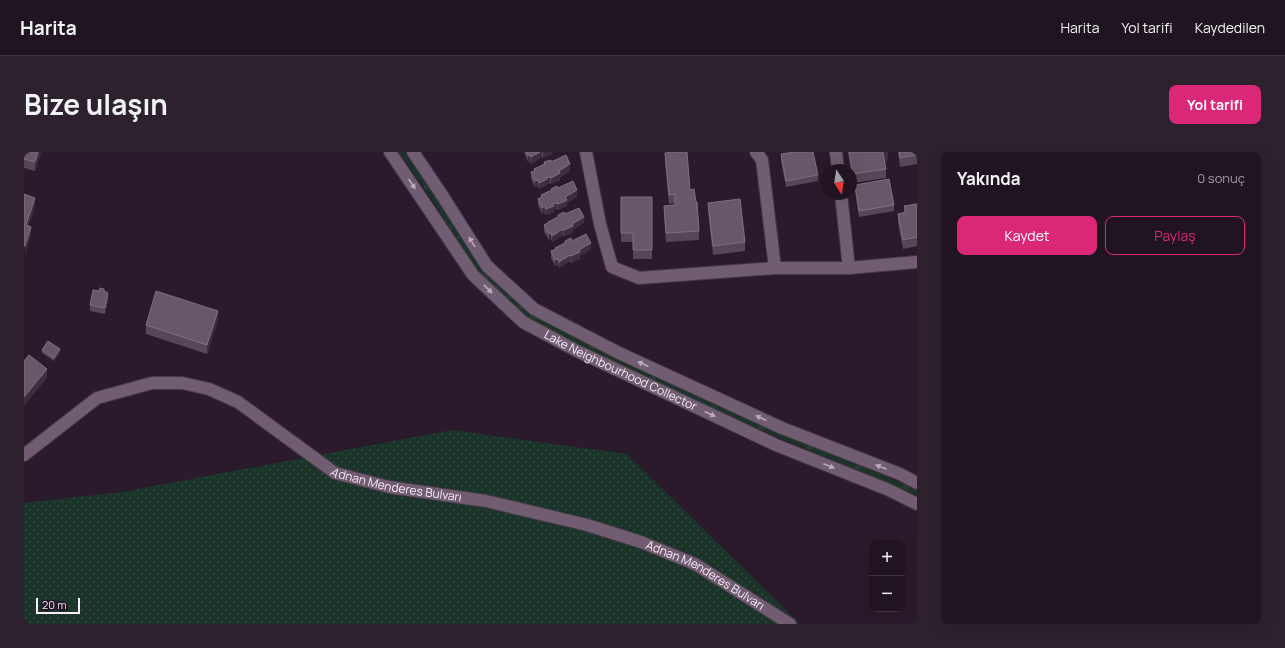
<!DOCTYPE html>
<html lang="tr">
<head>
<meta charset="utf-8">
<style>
	:root { --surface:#201420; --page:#2d212d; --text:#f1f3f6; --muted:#a29ea5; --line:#3d333e; --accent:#db2777 }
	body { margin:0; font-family:Manrope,sans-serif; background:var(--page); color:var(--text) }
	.controls { position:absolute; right:12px; bottom:12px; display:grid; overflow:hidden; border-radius:8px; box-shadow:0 4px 16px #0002 }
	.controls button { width:36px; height:36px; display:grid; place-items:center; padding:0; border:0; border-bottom:1px solid var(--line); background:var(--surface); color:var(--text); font:20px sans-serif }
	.compass { position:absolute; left:797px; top:12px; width:36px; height:36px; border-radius:50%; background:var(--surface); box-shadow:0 4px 16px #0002; rotate:168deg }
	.scale { position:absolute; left:12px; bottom:10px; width:44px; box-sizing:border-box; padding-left:4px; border:2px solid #f8ecf8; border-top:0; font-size:11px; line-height:14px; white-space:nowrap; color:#f8ecf8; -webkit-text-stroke:3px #211122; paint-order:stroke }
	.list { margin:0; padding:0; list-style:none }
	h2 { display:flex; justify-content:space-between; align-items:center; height:52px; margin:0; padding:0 16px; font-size:17px }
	h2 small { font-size:13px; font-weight:400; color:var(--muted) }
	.actions { display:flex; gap:8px; padding:12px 16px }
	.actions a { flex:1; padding:9px 0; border:1px solid var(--accent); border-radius:8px; text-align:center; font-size:14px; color:var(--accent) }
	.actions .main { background:var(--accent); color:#fff }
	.map { position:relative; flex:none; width:893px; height:472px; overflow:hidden; border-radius:8px }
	header { display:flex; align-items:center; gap:24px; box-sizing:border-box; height:56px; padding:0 20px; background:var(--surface); border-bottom:1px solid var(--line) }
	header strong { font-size:19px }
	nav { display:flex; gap:22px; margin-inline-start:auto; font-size:14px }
	.intro { display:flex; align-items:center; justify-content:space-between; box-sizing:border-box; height:96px; padding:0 24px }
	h1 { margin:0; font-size:28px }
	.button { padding:10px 18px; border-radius:8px; background:var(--accent); color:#fff; font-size:14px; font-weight:700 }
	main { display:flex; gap:24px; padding:0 24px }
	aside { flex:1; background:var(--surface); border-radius:8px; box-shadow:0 4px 16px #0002 }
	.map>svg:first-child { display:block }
	.grass { fill:url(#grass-tufts) }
	.park { fill:url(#park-dots) }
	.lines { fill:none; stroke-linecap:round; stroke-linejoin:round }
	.street-casing { stroke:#453845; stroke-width:14 }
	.secondary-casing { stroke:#453845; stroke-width:14 }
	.street { stroke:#715d71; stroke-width:12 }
	.secondary { stroke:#715d71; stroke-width:12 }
	.wall { fill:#574658 }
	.shaded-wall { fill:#3e2d3f }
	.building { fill:#685769; stroke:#7f6f80 }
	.oneway { fill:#bbacbb }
	.labels { text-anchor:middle; stroke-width:3.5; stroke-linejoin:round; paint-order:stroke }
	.street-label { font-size:12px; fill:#f8ecf8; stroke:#211122 }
</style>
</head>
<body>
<header>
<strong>Harita</strong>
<nav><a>Harita</a><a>Yol tarifi</a><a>Kaydedilen</a></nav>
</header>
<div class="intro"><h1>Bize ulaşın</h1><a class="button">Yol tarifi</a></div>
<main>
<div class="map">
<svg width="893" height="472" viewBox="0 0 893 472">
	<defs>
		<pattern id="grass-tufts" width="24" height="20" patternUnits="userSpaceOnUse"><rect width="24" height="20" fill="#1a3429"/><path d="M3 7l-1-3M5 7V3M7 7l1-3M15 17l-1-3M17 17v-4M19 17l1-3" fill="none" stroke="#31483e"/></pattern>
		<pattern id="park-dots" width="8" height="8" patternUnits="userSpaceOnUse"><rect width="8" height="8" fill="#1a3429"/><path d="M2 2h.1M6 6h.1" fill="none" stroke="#31483e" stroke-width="1.8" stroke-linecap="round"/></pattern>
	</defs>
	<rect width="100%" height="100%" fill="#2b1a2b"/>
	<path class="grass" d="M375,0h5l32,46 40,63 23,26 30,25 53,29 151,71 184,78v5l-187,-78 -149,-71 -54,-30 -32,-26 -23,-26 -41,-66z"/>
	<path class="park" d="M428,278l175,24 173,170h-776v-121l98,-11z"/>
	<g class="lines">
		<g class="street-casing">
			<path id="street" d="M732,0l6,8 13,108
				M812,0l2,18
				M817,42l8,74"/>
		</g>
		<g class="secondary-casing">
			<g id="secondary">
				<path id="s1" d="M366,0l83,123 50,47 54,29 199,94 113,45 28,14"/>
				<path d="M389,0l27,40 47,74 47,43 85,44 163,75 118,46 17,9"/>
				<path d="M562,0l14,72 12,43 27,11 136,-10h74l68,-6"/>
				<path id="s2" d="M0,303l73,-57 55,-15h30l27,6 29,13 97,71 54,14 97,14 101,24 54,17 54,22 95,60"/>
			</g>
		</g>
		<use href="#street" class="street"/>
		<use href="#secondary" class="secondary"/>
	</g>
	<path class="wall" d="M0,0h17l-6,19 -11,-3z
		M500,0h28v2l-9,4 -1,-1 -11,7 -1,-3 -2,1z
		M824,0h40v8l-4,1 2,8v9l-33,5z
		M874,0h19v12l-17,3z
		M641,1l25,37 6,12 3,29v9l-33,2 -2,-27v-9l11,-1v-2l-6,1 -4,-42z
		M757,2l37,21v6l-32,6 -5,-26z
		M520,10h7l19,9 -10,6v3l-9,4 -1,-1 -3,1v1l-8,4 -1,-3 -3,1 -4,-8v-7l3,-1v-2l10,-5z
		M831,33l39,20v6l-35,6 -4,-26z
		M534,36l19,9 -10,6v3l-9,4 -1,-1 -3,1v2l-8,3 -1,-3 -3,2 -4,-9v-6l3,-2v-2l10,-5v-1z
		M597,45h31v62h-19v-17h-12z
		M684,51l37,39v9l-32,4 -5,-43z
		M893,52v42l-14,3 -5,-26v-9l6,-1v-7z
		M541,62l19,9 -11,6v3l-9,4 -1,-1 -11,7 -1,-3 -2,1 -5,-8v-7l4,-1v-2l10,-5v-2z
		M541,89h7l19,8 -11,7v3l-9,4 -1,-2 -11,7 -1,-3 -3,1 -4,-8v-7l4,-1v-2l10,-5z
		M80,140l4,7 -3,15 -15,-3v-6z
		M194,168l-11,34 -61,-20v-9z
		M18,198l18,2 -6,9 -12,-8z"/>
	<path class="shaded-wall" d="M14,0h3v1l-6,18v-9z
		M516,0h2v5l-11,7v-7z
		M519,0h9v2l-9,4z
		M859,0h5v8l-5,1z
		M506,3v6l-2,1v-6z
		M546,12v7l-10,6v3l-9,4v-6l8,-7z
		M526,25v6l-3,1v1l-8,4v-6z
		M514,28v6l-3,1v-6z
		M553,38v7l-10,6v3l-9,4v-6l7,-7z
		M11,46v9l-9,27v-9z
		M533,51v6l-3,1v2l-8,3v-6l7,-5z
		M521,54v6l-3,2v-6z
		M560,65v6l-11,6v3l-9,4v-6l8,-6z
		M7,75v9l-6,19v-9z
		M539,77v6l-11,7v-6z
		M527,81v6l-2,1v-6z
		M567,91v6l-11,7v3l-9,4v-7l8,-6z
		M546,103v6l-11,7v-6z
		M534,107v6l-3,1v-6z
		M84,141v6l-3,15v-6z
		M194,159v9l-11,34v-9z
		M36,197v3l-6,9v-3z
		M23,217v9l-23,28v-9z"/>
	<path class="building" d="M0,0h14l-3,10 -11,-3z
		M502,0h14l-9,5 -1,-2 -2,1z
		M649,0h14l3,38 4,-1 2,13h1l2,29 -33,2 -2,-27 11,-1v-11l-6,1 -4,-42z
		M771,0h18l5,23 -32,6 -5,-27z
		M825,0h34l3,17 -33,5z
		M875,0h18v3l-17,3z
		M542,3l4,9 -11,7 1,2 -9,5 -1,-1 -4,1 1,1 -8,4 -1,-3 -3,1 -4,-9 4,-1 -1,-2 11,-5 -1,-2 7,-2v2z
		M865,27l5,26 -35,6 -4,-26z
		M549,29l4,9 -12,7 2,3 -9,4 -1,-1 -4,1 1,2 -8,3 -1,-3 -3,2 -4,-9 4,-2 -1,-2 11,-5 -1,-1 6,-3 1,2z
		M0,42l11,4 -9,27 5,2 -6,19h-1z
		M597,45h31v53h-19v-17h-12z
		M716,47l5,43 -32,4 -5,-43z
		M893,52v33l-14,3 -5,-26 8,-2 -2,-6z
		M555,56l5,9 -12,7 1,2 -9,4 -1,-1 -11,7 -1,-3 -2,1 -5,-9 4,-2v-1l10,-5v-2l6,-3 1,2z
		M562,82l5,9 -12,7 1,2 -9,4 -1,-1 -11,7 -1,-3 -3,1 -4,-9 4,-1v-2l10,-5v-2l6,-3 1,3z
		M76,136l4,1v2l4,2 -3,15 -15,-3 3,-15 6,1z
		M132,139l62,20 -11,34 -61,-20z
		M24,189l12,8 -6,9 -12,-8z
		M5,203l18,14 -23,28v-36z"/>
	<defs><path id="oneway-solid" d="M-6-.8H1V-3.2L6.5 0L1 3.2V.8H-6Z"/></defs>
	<g class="oneway">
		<use href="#oneway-solid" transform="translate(388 32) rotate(56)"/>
		<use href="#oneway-solid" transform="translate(448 90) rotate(-122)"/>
		<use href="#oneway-solid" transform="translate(464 137) rotate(44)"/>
		<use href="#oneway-solid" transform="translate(619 212) rotate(-155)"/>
		<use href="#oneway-solid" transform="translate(686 262) rotate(25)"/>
		<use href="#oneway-solid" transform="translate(737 266) rotate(-155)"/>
		<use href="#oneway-solid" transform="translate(805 314) rotate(22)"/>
		<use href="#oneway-solid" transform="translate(857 315) rotate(-158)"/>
	</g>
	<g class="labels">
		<g class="street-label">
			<text dy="4" stroke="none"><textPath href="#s1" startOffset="326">Lake Neighbourhood Collector</textPath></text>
			<text dy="4" stroke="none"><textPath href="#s2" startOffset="422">Adnan Menderes Bulvarı</textPath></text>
			<text dy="4" stroke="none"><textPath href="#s2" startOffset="746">Adnan Menderes Bulvarı</textPath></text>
		</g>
	</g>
</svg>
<div class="controls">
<button>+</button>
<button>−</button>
</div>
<svg class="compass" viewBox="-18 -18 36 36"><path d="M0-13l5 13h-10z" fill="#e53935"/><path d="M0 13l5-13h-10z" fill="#a29ea5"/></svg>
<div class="scale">20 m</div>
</div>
<aside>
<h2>Yakında<small>0 sonuç</small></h2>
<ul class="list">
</ul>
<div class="actions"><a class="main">Kaydet</a><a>Paylaş</a></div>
</aside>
</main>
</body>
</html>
